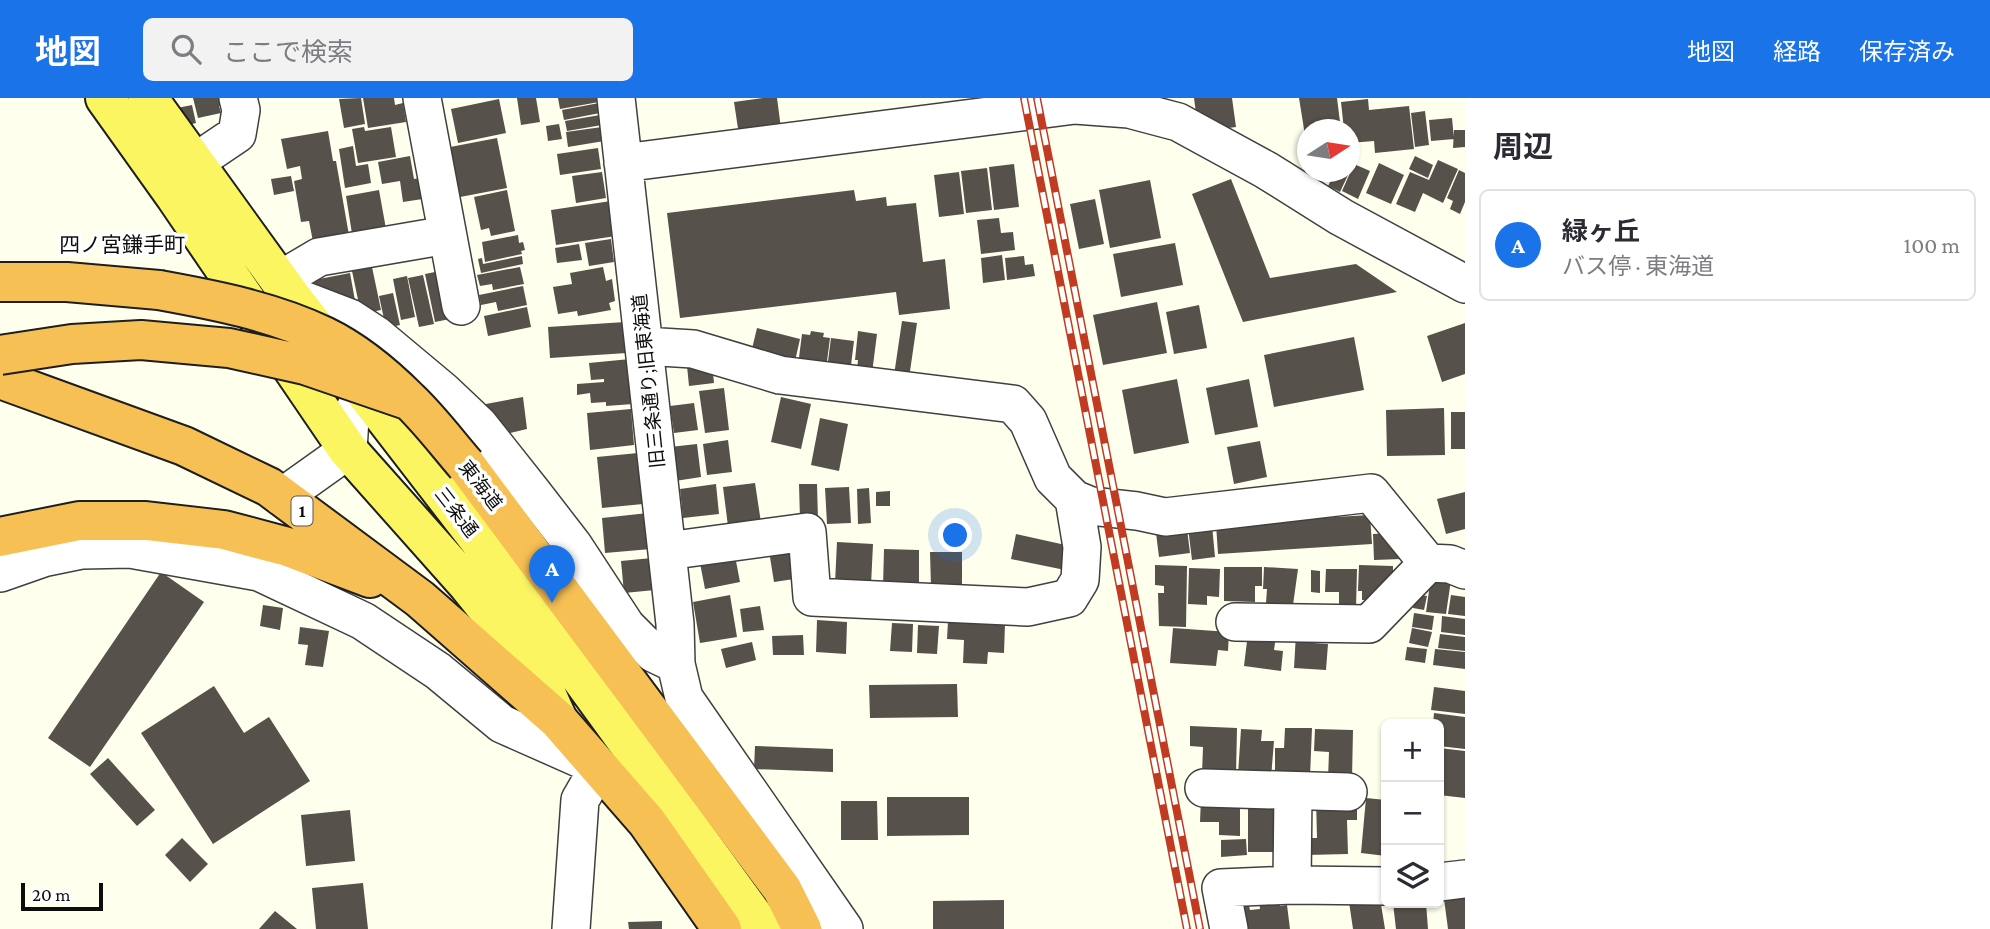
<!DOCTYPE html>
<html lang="ja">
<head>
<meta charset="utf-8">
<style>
	:root { --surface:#fff; --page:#f2f2f3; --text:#2b2b33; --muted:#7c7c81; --line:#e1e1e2; --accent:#1a73e8 }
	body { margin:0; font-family:"Crimson Pro","Noto Sans JP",serif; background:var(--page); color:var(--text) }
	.controls { position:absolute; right:21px; bottom:21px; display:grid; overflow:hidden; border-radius:10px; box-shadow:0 2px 5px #0004 }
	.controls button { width:63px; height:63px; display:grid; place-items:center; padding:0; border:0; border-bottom:2px solid var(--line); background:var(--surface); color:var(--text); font:35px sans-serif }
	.compass { position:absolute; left:1297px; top:21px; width:63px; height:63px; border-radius:50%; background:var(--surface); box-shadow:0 2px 5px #0004; rotate:78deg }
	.scale { position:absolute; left:21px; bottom:18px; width:82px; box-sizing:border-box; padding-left:7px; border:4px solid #0d0d0d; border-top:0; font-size:19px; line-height:24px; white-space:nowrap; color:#0d0d0d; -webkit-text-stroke:5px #fff; paint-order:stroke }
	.you { position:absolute; left:956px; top:438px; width:24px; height:24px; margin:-18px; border:5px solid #fff; border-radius:50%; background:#1a73e8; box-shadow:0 0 0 10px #1a73e833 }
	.badge { display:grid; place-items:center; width:46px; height:46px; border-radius:50%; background:var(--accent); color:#fff; font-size:23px; font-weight:700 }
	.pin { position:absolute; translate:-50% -58px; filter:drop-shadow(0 2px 4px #0008) }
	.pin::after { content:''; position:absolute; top:37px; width:24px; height:21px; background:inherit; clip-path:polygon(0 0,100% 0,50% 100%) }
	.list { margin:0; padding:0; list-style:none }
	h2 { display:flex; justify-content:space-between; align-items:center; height:91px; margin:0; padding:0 28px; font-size:30px }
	h2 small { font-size:23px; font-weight:400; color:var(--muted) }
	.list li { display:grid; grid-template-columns:46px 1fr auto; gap:21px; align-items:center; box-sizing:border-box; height:112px; margin:0 14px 14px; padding:0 14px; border:2px solid var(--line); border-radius:10px }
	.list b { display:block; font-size:26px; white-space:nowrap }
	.list p { margin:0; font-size:23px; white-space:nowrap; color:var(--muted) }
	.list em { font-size:23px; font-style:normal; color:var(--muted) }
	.icon { flex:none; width:38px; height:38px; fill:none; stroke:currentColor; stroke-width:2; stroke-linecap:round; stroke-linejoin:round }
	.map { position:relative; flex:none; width:1465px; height:831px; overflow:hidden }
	header { display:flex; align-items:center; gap:42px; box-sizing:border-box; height:98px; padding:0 35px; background:var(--accent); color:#fff }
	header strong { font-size:33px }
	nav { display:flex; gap:38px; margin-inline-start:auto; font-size:24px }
	.search { width:490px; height:63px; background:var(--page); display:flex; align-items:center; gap:18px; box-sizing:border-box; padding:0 24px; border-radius:10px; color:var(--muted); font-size:26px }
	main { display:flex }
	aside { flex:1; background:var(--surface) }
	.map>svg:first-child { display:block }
	.building { fill:#56514a }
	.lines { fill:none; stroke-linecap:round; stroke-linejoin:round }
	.minor-casing { stroke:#404040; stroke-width:40 }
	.major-casing { stroke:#1e1e1e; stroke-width:42 }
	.highway-casing { stroke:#1e1e1e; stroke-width:42 }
	.minor { stroke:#fff; stroke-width:37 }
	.major { stroke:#fbf562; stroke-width:38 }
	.highway { stroke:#f7c054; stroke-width:38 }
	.rail-casing { stroke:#c13b22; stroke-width:8 }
	.rail { stroke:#fff; stroke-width:5; stroke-dasharray:16; stroke-linecap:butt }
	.highway-bridge-casing { stroke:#1e1e1e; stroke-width:42; stroke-linecap:butt }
	.highway-bridge { stroke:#f7c054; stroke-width:38 }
	.labels { text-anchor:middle; stroke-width:7; stroke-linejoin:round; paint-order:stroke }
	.shield { fill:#fff; stroke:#565656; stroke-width:2 }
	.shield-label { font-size:18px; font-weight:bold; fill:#0d0d0d }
	.street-label { font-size:19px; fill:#0d0d0d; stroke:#fff }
	.neighbourhood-label { font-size:21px; fill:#0d0d0d; stroke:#fff }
</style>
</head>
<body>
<header>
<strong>地図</strong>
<div class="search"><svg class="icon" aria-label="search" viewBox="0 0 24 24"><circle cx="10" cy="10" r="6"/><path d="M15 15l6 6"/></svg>ここで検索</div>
<nav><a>地図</a><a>経路</a><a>保存済み</a></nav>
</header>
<main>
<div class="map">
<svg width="1465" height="831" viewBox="0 0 1465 831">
	<rect width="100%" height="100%" fill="#ffe"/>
	<path class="building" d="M193,0h31l1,7 -6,1 2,7 -23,5z
		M361,0l4,26 -21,4 -5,-29z
		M363,0h31l1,7 8,-2 3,19 -38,6z
		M517,0h19l4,24 -19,3z
		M558,0h40l1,4 -39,7z
		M763,0h14l5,38 -42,6 -6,-40z
		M1194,0h38l4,29 -23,3 -16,-9z
		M1299,0h38l4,32h-33v24z
		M499,1l7,34 -48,10 -7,-34z
		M1368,1l1,11 40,-4 5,43 -39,4 -1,-12 -24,2v-13h-6l-3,-28z
		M599,5l1,10 -36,7 -2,-10z
		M192,7l4,18 -15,4 -4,-19z
		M1425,13l4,34 -14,2 -4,-34z
		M600,17l2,10 -35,6 -2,-10z
		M1452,20l2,21 -23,2 -2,-21z
		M559,26l3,15 -14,2 -2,-15z
		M364,29l1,4 26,-4 5,30 -38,6 -6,-34z
		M602,29l2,14 -36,6 -2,-15z
		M1454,32h11v17l-12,1z
		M328,33l5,30h3l14,80 -36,6 -5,-26 -8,1 -7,-41 8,-2 -2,-13 -13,3 -6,-30z
		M497,40l10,50 -52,10 -10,-50z
		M353,48l3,20 12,-2 3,19 -26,5 -6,-39z
		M598,50l3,21 -41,6 -3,-21z
		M410,58l4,23 11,-2 4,21 -26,4 -3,-21 -18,3 -4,-22z
		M1415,58l18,9 -5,13 -19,-9z
		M1438,62l20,9 -15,34 -20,-10 -8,19 -19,-8 14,-32 19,8z
		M1379,65l25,12 -13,29 -25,-11z
		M1014,66l5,43 -25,3 -5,-43z
		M1354,66l16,7 -12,28 -16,-8z
		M987,70l5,42 -26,3 -5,-42z
		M1459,72l6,3v29l-5,12 -10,-5 3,-8 -6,-3z
		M602,74l4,26 -30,5 -4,-27z
		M959,74l5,42 -25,3 -5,-42z
		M1335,74l13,3 -8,17 -12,-6z
		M291,78l3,15 -20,4 -3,-16z
		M1231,81l39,99 86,-14 41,28 -154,30 -51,-128z
		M1150,82l11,58 -51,10 -11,-58z
		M379,92l9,50 -34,6 -8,-50z
		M507,92l8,41 -24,5 -2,-8 -8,2 -7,-33z
		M854,92l2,11 30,-4 1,9 29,-3 7,59 22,-3 5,50 -51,6 -3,-23 -216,26 -13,-105z
		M1095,101l9,45 -25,5 -9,-45z
		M611,103l5,35 -60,9 -5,-35z
		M999,120l2,15 12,-1 2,18 -34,4 -4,-34z
		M518,137l1,8 4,-1 2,8 -4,1 1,3 -37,8 -3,-20z
		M611,141l3,23 -25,4 -4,-23z
		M1175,145l8,42 -62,12 -8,-43z
		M579,146l3,16 -25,3 -2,-15z
		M1002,157l3,25 -22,3 -2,-25z
		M522,158l1,8 -42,9 -3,-14 4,-1 1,6z
		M1024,158l1,9 8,-1 2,12 -28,4 -2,-22z
		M372,169l9,43 -20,4 -9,-43z
		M520,169l4,17 -31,6 -1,-6 -12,2 -3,-11z
		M603,169l3,14 6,-2 3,22 -6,2 2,7 -33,6 -1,-5 -19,3 -5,-27 19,-3 -2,-11z
		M440,173l10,48 -15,3 -10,-48z
		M350,175l6,33 -39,-13 -3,-13z
		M423,177l11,49 -15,3 -11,-49z
		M407,178l8,41 -14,3 -8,-41z
		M523,188l4,19 -29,6 -2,-9 -15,3 -2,-10z
		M393,195l7,32 -14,3 -7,-32z
		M1157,204l10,51 -64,12 -10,-50z
		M1199,207l8,43 -33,6 -8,-42z
		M527,209l4,20 -43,9 -4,-20z
		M902,223l15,2 -9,62 -15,-3z
		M625,224l2,31 -77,5 -2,-31z
		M1465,225v51l-23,8 -15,-46z
		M757,230l43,11 -7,31 -43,-13z
		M811,233l13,2 -1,4 7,1 -5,39 -28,-4 5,-39 8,1z
		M858,233l19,3 -6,47 -15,-1 2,-20h-3z
		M1354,239l10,53 -90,17 -10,-52z
		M831,240l23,3 -5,40 -23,-4z
		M630,261l3,45 -27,2v-4l-15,1 -1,-10 -13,2v-11l27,-2v-3l-13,1 -2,-17z
		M712,265l2,20 -25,3 -2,-20z
		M1177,281l12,64 -55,11 -12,-64z
		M1249,281l9,48 -43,8 -9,-47z
		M724,290l5,42 -24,3 -6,-42z
		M523,299l4,32 -34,8 -18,-31z
		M781,299l30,7 -10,45 -30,-7z
		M694,305l4,27 -24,3 -4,-27z
		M1444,310l1,47 -58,1 -1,-46z
		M631,311l3,36 -44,5 -3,-37z
		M1451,314h14v37h-14z
		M820,320l28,6 -9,47 -28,-6z
		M728,342l4,32 -25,3 -4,-31z
		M1260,343l7,36 -33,7 -7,-37z
		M697,346l4,33 -26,4 -5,-34z
		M638,355l5,51 -41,4 -5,-51z
		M755,385l7,46 -33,5 -6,-47z
		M716,386l3,30 -36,4 -3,-29z
		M799,386h18l1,36h-18z
		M849,389l2,36 -24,1 -2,-36z
		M869,390l2,35 -13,1 -1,-35z
		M890,393v15h-14v-14z
		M1465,394v37l-19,5 -9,-35z
		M648,415l3,36 -46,4 -3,-35z
		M1370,417l2,29 -154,10 -2,-30z
		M1186,423l4,32 -31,4 -4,-32z
		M1212,427l3,32 -23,3 -4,-33z
		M1391,435l10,26 -27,1 -1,-26z
		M1016,436l54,12 -5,24 -54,-11z
		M837,444l36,2 -2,41 -36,-2z
		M796,449l5,31 -27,4 -5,-31z
		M884,451l35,1v38l-36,-1z
		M930,454h32v34l-31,1z
		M735,458l5,26 -35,7 -5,-26z
		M652,460l3,32 -31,3 -3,-32z
		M1155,467l32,1 -1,61 -27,-1 -1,-33h6v-7l-9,-1z
		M1359,467l34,1v18l-15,16h-16v-9h-4z
		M1224,469h38v19h-7v16l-31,-1z
		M1264,469l34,2 -5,36 -27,-2 1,-14h-4z
		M1189,470l31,1 -1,28 -12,-1v9l-19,-1z
		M1326,471h31l-1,39 -17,-1v-15h-14z
		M1311,472l9,1v22l-9,-1z
		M161,474l43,30 -114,165 -42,-29z
		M1431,479l20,3 -5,34 -20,-2z
		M1416,496l11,2 -3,14 -11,-2z
		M730,497l7,42 -37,6 -7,-41z
		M1451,497l14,2v19l-17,-2z
		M263,507l20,3 -3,22 -20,-4z
		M760,508l4,24 -21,2 -3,-23z
		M1414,515l20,3 -2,14 -20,-3z
		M1442,518l23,3v16l-24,-3z
		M817,522l30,2 -1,32 -30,-2z
		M948,523l57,3 -1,29 -16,-1 -1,12 -24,-1 1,-23 -17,-1z
		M892,525l21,1 -1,28 -22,-1z
		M918,527l21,1 -2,28 -20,-1z
		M300,529l29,4 -6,36 -18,-2 3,-20 -10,-1z
		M1173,530l56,4 -1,19 -10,-1 -2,16 -46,-3z
		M1412,530l20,4 -4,15 -19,-4z
		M1248,535l28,3 -2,14 9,1 -2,20 -37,-5z
		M1296,536l18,1 -1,8 15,1 -2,26 -32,-2z
		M1440,536l25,3v14l-27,-3z
		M803,537l1,20h-31l-1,-19z
		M752,544l4,18 -30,8 -5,-19z
		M1407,549l20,2 -2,14 -20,-3z
		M1435,551l30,3v17l-32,-4z
		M957,586l1,33 -88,1 -1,-33z
		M214,588l30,47 25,-16 41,64 -97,63 -72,-111z
		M1434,589l31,4v23l-34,-4z
		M1434,615l31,4v32l-26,-3v-22h-6z
		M1190,628l47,2 -1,47 -34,-1 1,-27 -13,-1z
		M1285,630h27l-2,49 -35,-1v-28h9z
		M1241,631l21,1 -1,11h13l-3,37 -33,-3z
		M1315,631l38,1 -1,49h-24l1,-27 -15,-1z
		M755,648l78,3v23l-79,-3z
		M1439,650l26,3v47l-26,-3z
		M108,660l47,52 -18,16 -47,-52z
		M887,699h82v38l-82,1z
		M1201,700l39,1v37l-21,-1v-13h-19z
		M1357,700v22h-10l1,34 -42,1 -1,-17h12l-1,-39z
		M1366,700l20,2v56l-25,-3z
		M841,703h36l1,39h-37z
		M1248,705l36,1v48h-36z
		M350,712l5,51 -49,5 -5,-51z
		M182,740l26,26 -18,18 -25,-27z
		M1246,741l1,16 -26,2v-17z
		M363,785l5,46h-52l-4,-41z
		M1465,798v33h-17l-4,-30z
		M1279,800l1,8 7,-1 3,24h-47v-3h4v-3l-8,1 -3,-22 12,-1 2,9 10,-1 -1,-8z
		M1380,800l5,31h-32l-4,-27z
		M1004,802v29h-71v-28z
		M1393,805h33l2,26h-32z
		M275,813l22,18h-38z
		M662,823v8h-33l-1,-7z"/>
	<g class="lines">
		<g class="minor-casing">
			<path id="minor" d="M422,0l39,208
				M616,0l59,526 1,40 8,34 160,231
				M623,65l452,-58 54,4 49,13 88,48 75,47 124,67
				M196,68l1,-5 40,-27 4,-24 -3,-12
				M280,182l39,-23 128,-22
				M290,197l60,23 26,17 67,56 36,34 53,67 41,53 53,81 27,27 23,11
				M644,248l49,3 87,26 233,29 15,17 25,57 21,21 17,7 46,5 28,6 206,-24 57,70 22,1 15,6
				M282,399l66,-47 2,-32 14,-26
				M667,453l140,-19 5,65 216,10 41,-9 11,-18 2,-33 -8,-48
				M0,475l43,-15 39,-8 48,-1 129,23 104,49 75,50 64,53 97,43 -19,33 -9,129
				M1235,524l134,2 59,-61
				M1204,690l144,4
				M1439,784l26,-3
				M1292,787l1,-94
				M1229,831l-8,-41 71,-3 94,1"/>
		</g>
		<g class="major-casing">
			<path id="major" d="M105,0l70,98 173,254 120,135 67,83 23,52
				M148,0l142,197 219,284 254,350"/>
		</g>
		<g class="highway-casing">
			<path id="highway" d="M0,184h67l92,8
				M0,281l184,67 85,41 151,112 138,121 89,102 75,107
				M466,367l316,424 20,40
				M0,439l79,-16h67l78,9 64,17 82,31"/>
		</g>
		<use href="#minor" class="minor"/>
		<use href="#major" class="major"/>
		<use href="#highway" class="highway"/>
		<g class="rail-casing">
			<path id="rail" d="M1024,0l163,831
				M1037,0l163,831"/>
		</g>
		<use href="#rail" class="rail"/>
		<g class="highway-bridge-casing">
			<path id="highway-bridge" d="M159,192c55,10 113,21 165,46 31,15 61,40 85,64 21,20 38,43 57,65
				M0,257l72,-11 69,-4 88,8 76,17 105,36"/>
		</g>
		<use href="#highway-bridge" class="highway-bridge"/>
	</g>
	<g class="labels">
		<rect class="shield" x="291.5" y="398.5" width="21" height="29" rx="5"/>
		<g class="shield-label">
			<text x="302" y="419">1</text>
		</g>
		<g class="street-label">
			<text transform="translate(648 283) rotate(-96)" y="7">旧三条通り;旧東海道</text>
			<text transform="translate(481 387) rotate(52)" y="7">東海道</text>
			<text transform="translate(457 414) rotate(52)" y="7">三条通</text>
		</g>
		<g class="neighbourhood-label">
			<text x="122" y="154">四ノ宮鎌手町</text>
		</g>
	</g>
</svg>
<div class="controls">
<button>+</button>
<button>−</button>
<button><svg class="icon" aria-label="layers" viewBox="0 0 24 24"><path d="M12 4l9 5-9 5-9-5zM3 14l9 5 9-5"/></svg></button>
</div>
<svg class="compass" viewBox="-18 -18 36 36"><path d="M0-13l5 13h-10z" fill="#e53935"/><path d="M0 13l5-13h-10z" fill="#7c7c81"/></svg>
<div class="scale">20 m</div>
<div class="you"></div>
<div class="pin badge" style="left:552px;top:505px">A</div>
</div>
<aside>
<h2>周辺<small></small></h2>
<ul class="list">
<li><span class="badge">A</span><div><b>緑ヶ丘</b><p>バス停 · 東海道</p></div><em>100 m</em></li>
</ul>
</aside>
</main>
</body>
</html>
